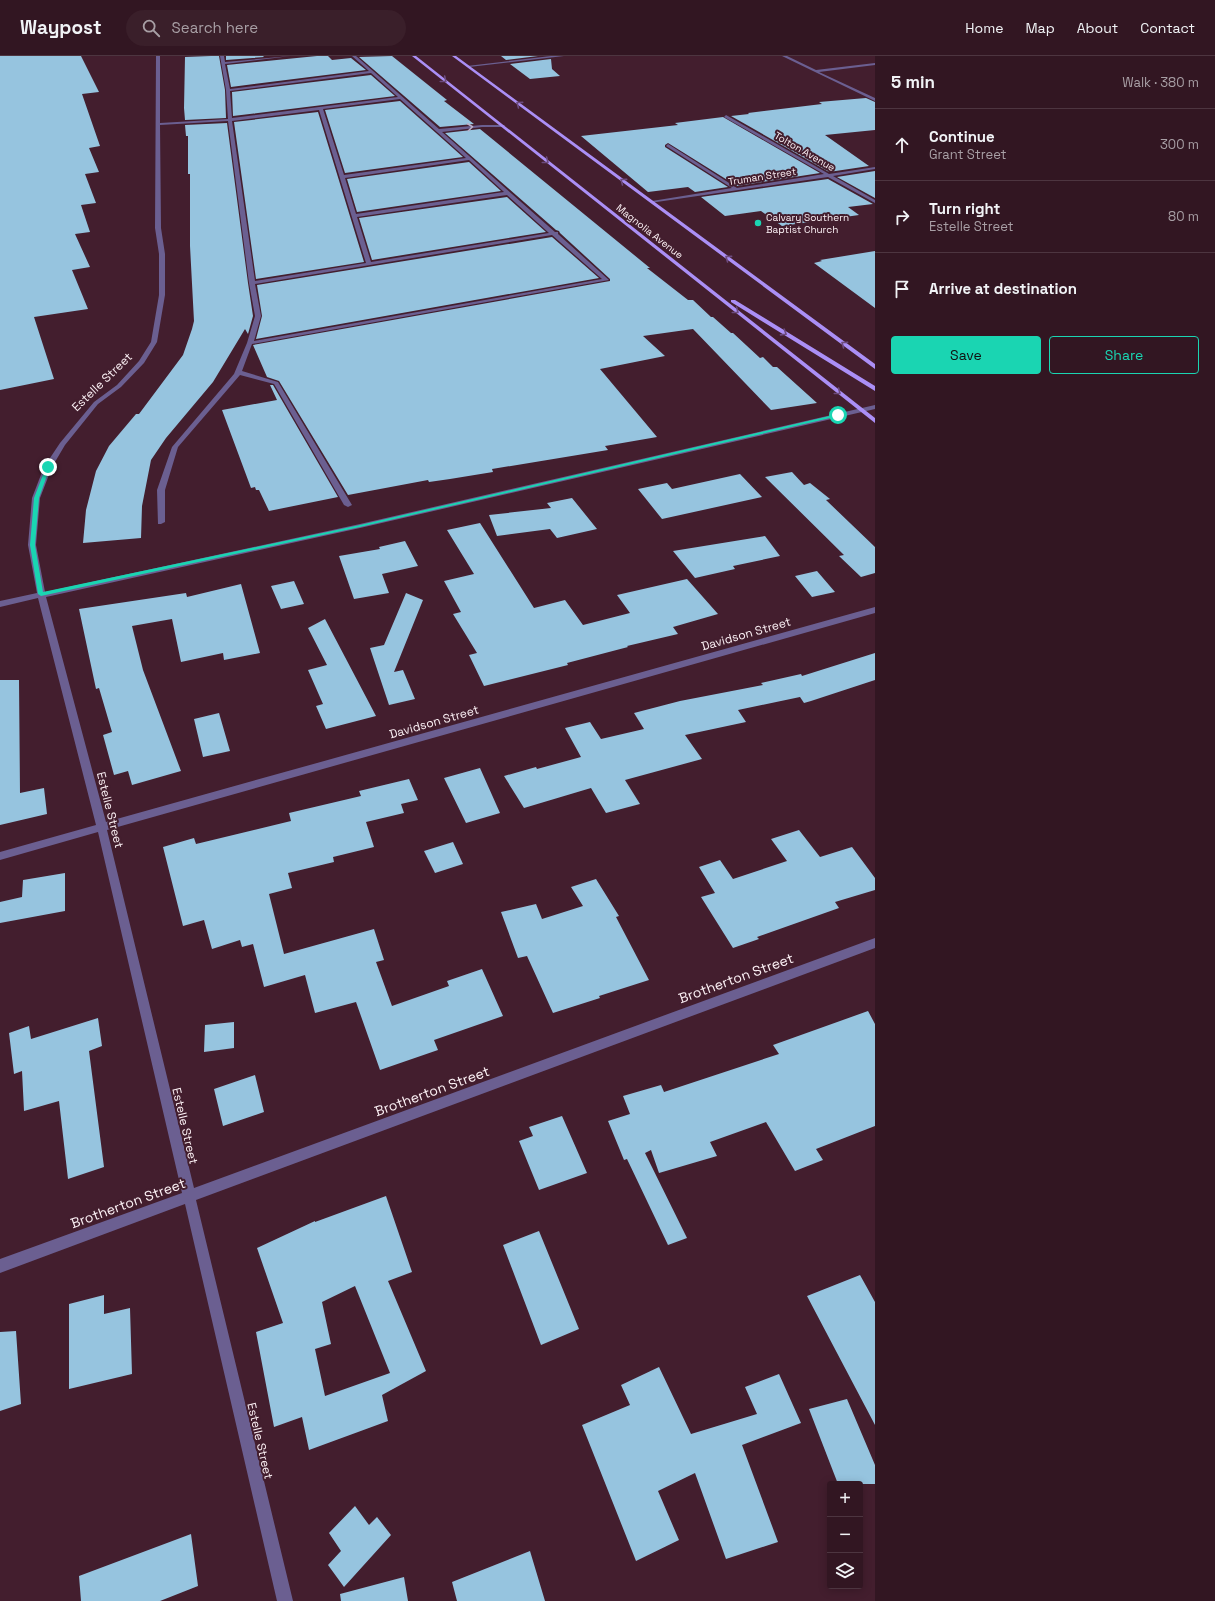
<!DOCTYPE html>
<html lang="en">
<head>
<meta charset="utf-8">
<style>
	:root { --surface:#321622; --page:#3a1f2a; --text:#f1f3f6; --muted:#a89fa5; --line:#4d3540; --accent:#1ad5b2 }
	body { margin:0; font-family:"Space Grotesk",sans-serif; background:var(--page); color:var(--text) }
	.controls { position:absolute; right:12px; bottom:12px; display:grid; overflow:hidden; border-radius:4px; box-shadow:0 2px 10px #0003 }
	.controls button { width:36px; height:36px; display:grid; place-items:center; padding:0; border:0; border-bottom:1px solid var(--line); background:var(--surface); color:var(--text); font:20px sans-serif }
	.stop { position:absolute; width:12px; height:12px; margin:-9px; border:3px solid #1ad5b2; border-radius:50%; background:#fff }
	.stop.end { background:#1ad5b2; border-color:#fff; box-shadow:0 1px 4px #0008 }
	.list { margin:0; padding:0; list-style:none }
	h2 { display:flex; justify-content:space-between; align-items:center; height:52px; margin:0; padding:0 16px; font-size:17px }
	h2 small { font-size:13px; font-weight:400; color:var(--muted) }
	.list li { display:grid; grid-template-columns:26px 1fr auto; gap:12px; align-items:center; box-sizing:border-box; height:72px; padding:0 16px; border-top:1px solid var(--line) }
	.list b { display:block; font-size:15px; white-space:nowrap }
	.list p { margin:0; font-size:13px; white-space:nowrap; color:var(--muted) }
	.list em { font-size:13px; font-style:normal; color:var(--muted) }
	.actions { display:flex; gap:8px; padding:12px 16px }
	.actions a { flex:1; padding:9px 0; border:1px solid var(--accent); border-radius:4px; text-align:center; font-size:14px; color:var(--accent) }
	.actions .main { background:var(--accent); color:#111 }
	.icon { flex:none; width:22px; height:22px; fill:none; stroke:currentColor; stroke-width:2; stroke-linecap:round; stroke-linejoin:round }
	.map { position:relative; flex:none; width:875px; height:1545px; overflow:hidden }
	header { display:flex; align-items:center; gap:24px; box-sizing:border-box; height:56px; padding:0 20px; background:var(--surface); border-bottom:1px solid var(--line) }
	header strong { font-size:19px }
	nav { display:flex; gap:22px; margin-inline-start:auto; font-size:14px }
	.search { width:280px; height:36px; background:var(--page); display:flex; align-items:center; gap:10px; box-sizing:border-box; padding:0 14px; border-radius:22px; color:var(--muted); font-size:15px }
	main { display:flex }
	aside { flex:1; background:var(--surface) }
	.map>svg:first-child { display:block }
	.building { fill:#96c4df; fill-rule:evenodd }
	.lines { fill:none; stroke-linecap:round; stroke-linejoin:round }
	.minor { fill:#6b5f91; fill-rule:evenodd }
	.primary { fill:#ab8ff6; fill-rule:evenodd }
	.oneway { stroke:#6d4b7e }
	.oneway2 { stroke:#bbafc8 }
	.route { fill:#1ad5b2 }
	.poi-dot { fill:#1ad5b2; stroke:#431e2e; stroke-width:1.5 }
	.labels { text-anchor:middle; stroke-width:4; stroke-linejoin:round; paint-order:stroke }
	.far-street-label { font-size:10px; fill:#fcf1f5; stroke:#431e2e }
	.far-poi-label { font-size:10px; fill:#fcf1f5; stroke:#431e2e; text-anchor:start }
	.street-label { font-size:12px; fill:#fcf1f5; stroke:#431e2e }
	.near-street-label { font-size:14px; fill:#fcf1f5; stroke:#431e2e }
</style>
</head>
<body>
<header>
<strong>Waypost</strong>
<div class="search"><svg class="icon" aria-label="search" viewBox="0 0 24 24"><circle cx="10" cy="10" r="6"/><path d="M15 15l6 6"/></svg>Search here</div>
<nav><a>Home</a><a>Map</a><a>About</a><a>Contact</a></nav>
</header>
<main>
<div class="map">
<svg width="875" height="1545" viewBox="0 0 875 1545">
	<rect width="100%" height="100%" fill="#431e2e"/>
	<path class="building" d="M0,0h81l18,36 -17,2 18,52 -11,2 10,24 -14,2 11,29 -15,2 9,27 -15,2 15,33 -18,3 16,39 -54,8 20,62 -54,11z
		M211,0h8l6,34 1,28 -41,2 -1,-12 1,-51z
		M226,0h37l1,1 -38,3z
		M317,0h11l4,4 19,-2 15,12 -135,17 -4,-22z
		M392,0l55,44 -3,1 30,23 -34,3 -81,-70z
		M501,0h37l-32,4z
		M551,3l1,10 8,7 -30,3 -20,-15z
		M371,19l24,21 -162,20 -1,-24z
		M866,42l9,4v28l-50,5 44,31 -40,6 -98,-56 18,-2 -1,-1 74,-9 -3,-2z
		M400,45l63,56 -118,16 -20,-63z
		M318,56l46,150 -108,17 -22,-157z
		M723,61l97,56 -83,13 -69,-43 -3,2v2l63,40 -33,5 -7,-5 -40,5 -67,-56 97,-11 -3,-2z
		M227,67l21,160 5,33 -5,18 -3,-5 -32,53 -47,56 -15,22 -9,46 -1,32 -58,5 3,-33 10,-39 13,-25 27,-32h3l44,-59 9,-26 2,-8 -4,-75v-72h-2v-38h-2l-1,-11z
		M480,73l170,139h-3l41,32h5l18,17h2l18,16h2l27,25 3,-1 10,10h4l40,36 -46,7 -78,-81 -50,7 22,20 -65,13 57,68 -52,9 3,4 -116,19 1,3 -43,7 -21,3 -1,-2 -80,15 -69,-114 -12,-4 -14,-32 357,-64v-2l-50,-46 -1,-2 -3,-1 -111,-97z
		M469,106l32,29 -144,21 -10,-33z
		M875,115v27l-38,-21z
		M828,123l45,25 -25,3 11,8 -77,11 -21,-15 -36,5 -24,-19z
		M507,141l39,35 -174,28 -13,-42z
		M552,181l47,41 -343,61 6,-23 -5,-31z
		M875,195v57l-61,-45 8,-2 -2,-1z
		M270,329h3l65,112 -69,14 -10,-21h-3l-1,-3 -4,1 -29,-78 55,-10z
		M792,416l12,13 6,-2 20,16 -4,1 49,47v26l-14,4 -22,-21 5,-1 -79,-78z
		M740,418l22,23 -100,22 -24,-30 29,-6 5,6z
		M572,442l25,31 -40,9 -7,-9 -53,7 -8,-21 62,-7 -4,-5z
		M480,467l54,85 31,-8 18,25 47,-12 -13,-18 70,-16 31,35 -45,13 5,7 -51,12 1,1 -61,16 1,2 -84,21 -15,-31 8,-2 -24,-39 8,-2 -17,-31 30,-7 -27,-44z
		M765,480l15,20 -47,10 2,3 -40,9 -22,-27z
		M405,485l13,25 -36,8 7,19 -35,6 -15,-43 41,-7 -1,-2z
		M817,515l18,21 -23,5 -17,-21z
		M294,525l10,23 -23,5 -10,-23z
		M241,528l19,69 -36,7 -1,-7 -42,9 -9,-43 -40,7 11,44 38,101 -49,14 -4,-14 -14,4 -11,-40 9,-3 -13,-44 -3,1 -17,-80 107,-16 1,4z
		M406,537l17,7 -29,72 9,-2 12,29 -26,6 -19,-57 14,-3z
		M325,563l51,97 -50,13 -10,-23 7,-2 -15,-34 19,-5 -19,-37z
		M875,597v27l-64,21 -7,2 -4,-6 -62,13 8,12 -61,13 17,24 -77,21 15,24 -34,9 -15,-25 -67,20 -20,-32 32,-9 1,2 44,-12 -16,-29 25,-6 11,17 43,-10 -10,-16 46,-12 83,-16 -2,-2 40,-9 1,2z
		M0,624h19l1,113 24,-5 3,26 -47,11z
		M219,657l11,38 -27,6 -9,-38z
		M480,712l20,45 -34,10 -22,-45z
		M409,723l9,21 -17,4 3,9 -38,9 8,25 -41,10 1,5 -46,11 4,15 -23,6 15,60 90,-25 10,31 -8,2 16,44 57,-20 -2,-5 35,-12 21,47 -69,24 4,10 -58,20 -24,-68 -41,11 -10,-38 -41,12 -11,-43 -11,3 -2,-7 -28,9 -8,-29 -21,6 -20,-79 31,-9 2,6 95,-23 -2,-8 72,-17 -2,-5z
		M799,774l21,27 32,-10 23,31v12l-40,12 4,6 -82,29 2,2 -26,9 -32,-51 14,-4 -16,-26 21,-7 13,19 54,-18 -16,-22z
		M453,786l10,22 -28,9 -11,-22z
		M65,817v38l-65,12v-21l22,-5 1,-17z
		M596,823l23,37 -3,1 33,63 -50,16 1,2 -47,15 -26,-57 -9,2 -17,-46 35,-8 6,15 41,-13 -12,-19z
		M868,955l7,13v102l-59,23 7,11 -28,11 -29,-49 -56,20 7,14 -58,17 -8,-23 -6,3 42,85 -19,7 -41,-86 -3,1 -16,-39 22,-7 -7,-18 38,-11 3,7 115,-38 -6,-9z
		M98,962l4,28 -13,5 15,116 -36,12 -9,-78 -35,10 -2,-40 -8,3 -5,-41 20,-7 2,13z
		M234,966v26l-30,4 1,-27z
		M255,1019l9,37 -41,14 -9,-37z
		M562,1060l25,57 -48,17 -20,-49 14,-5 -4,-9z
		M386,1140l26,76 -24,9 38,90 -44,24 6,26 -79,29 -7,-33 -28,10 -18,-95 27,-9 -26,-75 58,-27v1zM355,1230l35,87 -65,23 -10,-47 16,-5 -9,-42z
		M539,1175l40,98 -38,16 -38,-100z
		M860,1219l15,27v123l-68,-129z
		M104,1239v19l26,-6 2,66 -63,15v-85z
		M16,1275l5,73 -21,7v-79z
		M659,1311l32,67 66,-20 -12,-27 34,-13 22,49 -59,22 36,97 -52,17 -31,-86 -37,18 21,49 -43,21 -54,-136 48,-20 -9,-20z
		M847,1343l28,66v19h-37l-29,-75z
		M355,1450l14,19 8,-8 14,18 -47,52 -16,-22 13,-14 -12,-18z
		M191,1478l7,52 -38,15h-79l-2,-25z
		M530,1495l15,50h-88l-5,-19z
		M404,1521l4,24h-67l-1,-7z"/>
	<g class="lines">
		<path class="minor" d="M156,0h4v67l68,-4 -2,-29 -6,-34h4l1,6 66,-6 -66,8 5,25 139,-18 -17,-15h4l83,73 43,-4h23l-2,2h-21l-40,5 113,100h3v2l51,46 -357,64 -10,27 36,11 74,123 -4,2 -4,-2 -70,-121 -34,-9 -62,72 -13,43v32l-4,2h-3l-1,-34 15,-43 62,-73 13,-31 8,-27 -6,-33 -21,-162 -68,4 1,103 4,26v41l-8,47 -13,21 -23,24 -23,17 -33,41 -13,22 -12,31 -4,47 9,47 315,-68 515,-119v4l-515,119 -314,69 60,225 769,-215v6l-768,217 87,358 681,-250v10l-679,252 97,401h-16l-92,-397 -185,69v-14l182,-66 -84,-361 -98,28v-8l96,-27 -58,-227 -38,9v-6l37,-8 -9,-48 4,-47 12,-31 16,-24 34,-41 23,-17 22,-24 12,-19 8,-47v-41l-4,-26zM371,17l27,24 -166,21 -2,-27zM400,43l66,59 -122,17 -21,-66zM319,54l47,153 -111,18 -23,-160zM469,104l35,32 -148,22 -11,-36zM507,139l42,38 -178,29 -14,-45zM552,179l50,44 -348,62 7,-25 -6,-32z
			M551,0h13l-95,11 -2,-1z
			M782,0h5l29,14 59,-7v2l-56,7 56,26v3z
			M726,59l103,59 46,-7v2l-42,7 42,24v3l-47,-26 -178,26 2,-2 80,-13 -66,-42 2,-2 69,44 87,-14 -100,-57z"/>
		<path class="primary" d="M412,0h4l459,362v5z
			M452,0h4l419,308v5z
			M731,244h4l140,86v5l-144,-89z"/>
	</g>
	<defs><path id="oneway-chevron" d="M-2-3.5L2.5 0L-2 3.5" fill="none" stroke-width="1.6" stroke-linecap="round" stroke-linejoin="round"/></defs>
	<g class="oneway">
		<use href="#oneway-chevron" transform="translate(444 24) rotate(39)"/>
		<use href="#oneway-chevron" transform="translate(519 48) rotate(-143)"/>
		<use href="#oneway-chevron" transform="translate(546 105) rotate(38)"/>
		<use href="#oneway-chevron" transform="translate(623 125) rotate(-143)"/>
		<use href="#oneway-chevron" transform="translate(728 202) rotate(-144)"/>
		<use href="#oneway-chevron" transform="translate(736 255) rotate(38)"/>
		<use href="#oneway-chevron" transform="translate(784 277) rotate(32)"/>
		<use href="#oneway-chevron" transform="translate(844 288) rotate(-144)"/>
		<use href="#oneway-chevron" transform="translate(838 336) rotate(38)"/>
	</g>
	<use class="oneway2" href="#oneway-chevron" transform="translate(470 71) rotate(-7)"/>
	<path class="route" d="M838,358l1,2 -479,111 -319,69 -3,-2 -8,-49 4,-47 12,-31 2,-1 2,1 -11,31 -4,47 8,47 317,-67z"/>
	<circle class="poi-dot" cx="758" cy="167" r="4"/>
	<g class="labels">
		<g class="far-street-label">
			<text transform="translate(805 95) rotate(30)" y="4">Tolton Avenue</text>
			<text transform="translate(762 120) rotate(-9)" y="4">Truman Street</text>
			<text transform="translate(650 175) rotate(38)" y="4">Magnolia Avenue</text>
		</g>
		<g class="far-poi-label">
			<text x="766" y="165">Calvary Southern<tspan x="766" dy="12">Baptist Church</tspan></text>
		</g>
		<g class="street-label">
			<text transform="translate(102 326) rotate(-44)" y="4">Estelle Street</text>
			<text transform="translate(746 578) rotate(-16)" y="4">Davidson Street</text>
			<text transform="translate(434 666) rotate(-16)" y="4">Davidson Street</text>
			<text transform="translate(110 754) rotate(76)" y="4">Estelle Street</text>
			<text transform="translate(185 1070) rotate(77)" y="4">Estelle Street</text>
			<text transform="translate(260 1385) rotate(77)" y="4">Estelle Street</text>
		</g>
		<g class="near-street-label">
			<text transform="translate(736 922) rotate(-20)" y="5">Brotherton Street</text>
			<text transform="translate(432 1035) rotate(-20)" y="5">Brotherton Street</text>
			<text transform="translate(128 1147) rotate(-20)" y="5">Brotherton Street</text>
		</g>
	</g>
</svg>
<div class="controls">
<button>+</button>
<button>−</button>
<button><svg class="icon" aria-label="layers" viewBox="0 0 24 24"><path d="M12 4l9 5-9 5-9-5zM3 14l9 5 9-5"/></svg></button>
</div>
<div class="stop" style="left:838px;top:359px"></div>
<div class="stop end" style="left:48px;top:411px"></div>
</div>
<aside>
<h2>5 min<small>Walk · 380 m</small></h2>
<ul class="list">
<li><svg class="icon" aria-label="ahead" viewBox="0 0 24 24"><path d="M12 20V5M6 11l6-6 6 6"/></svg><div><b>Continue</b><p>Grant Street</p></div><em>300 m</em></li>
<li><svg class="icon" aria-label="right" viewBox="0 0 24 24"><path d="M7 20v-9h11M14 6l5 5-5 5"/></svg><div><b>Turn right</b><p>Estelle Street</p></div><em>80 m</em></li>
<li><svg class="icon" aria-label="arrive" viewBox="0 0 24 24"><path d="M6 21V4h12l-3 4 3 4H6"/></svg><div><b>Arrive at destination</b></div></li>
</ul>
<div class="actions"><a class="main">Save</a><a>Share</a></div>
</aside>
</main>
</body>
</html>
